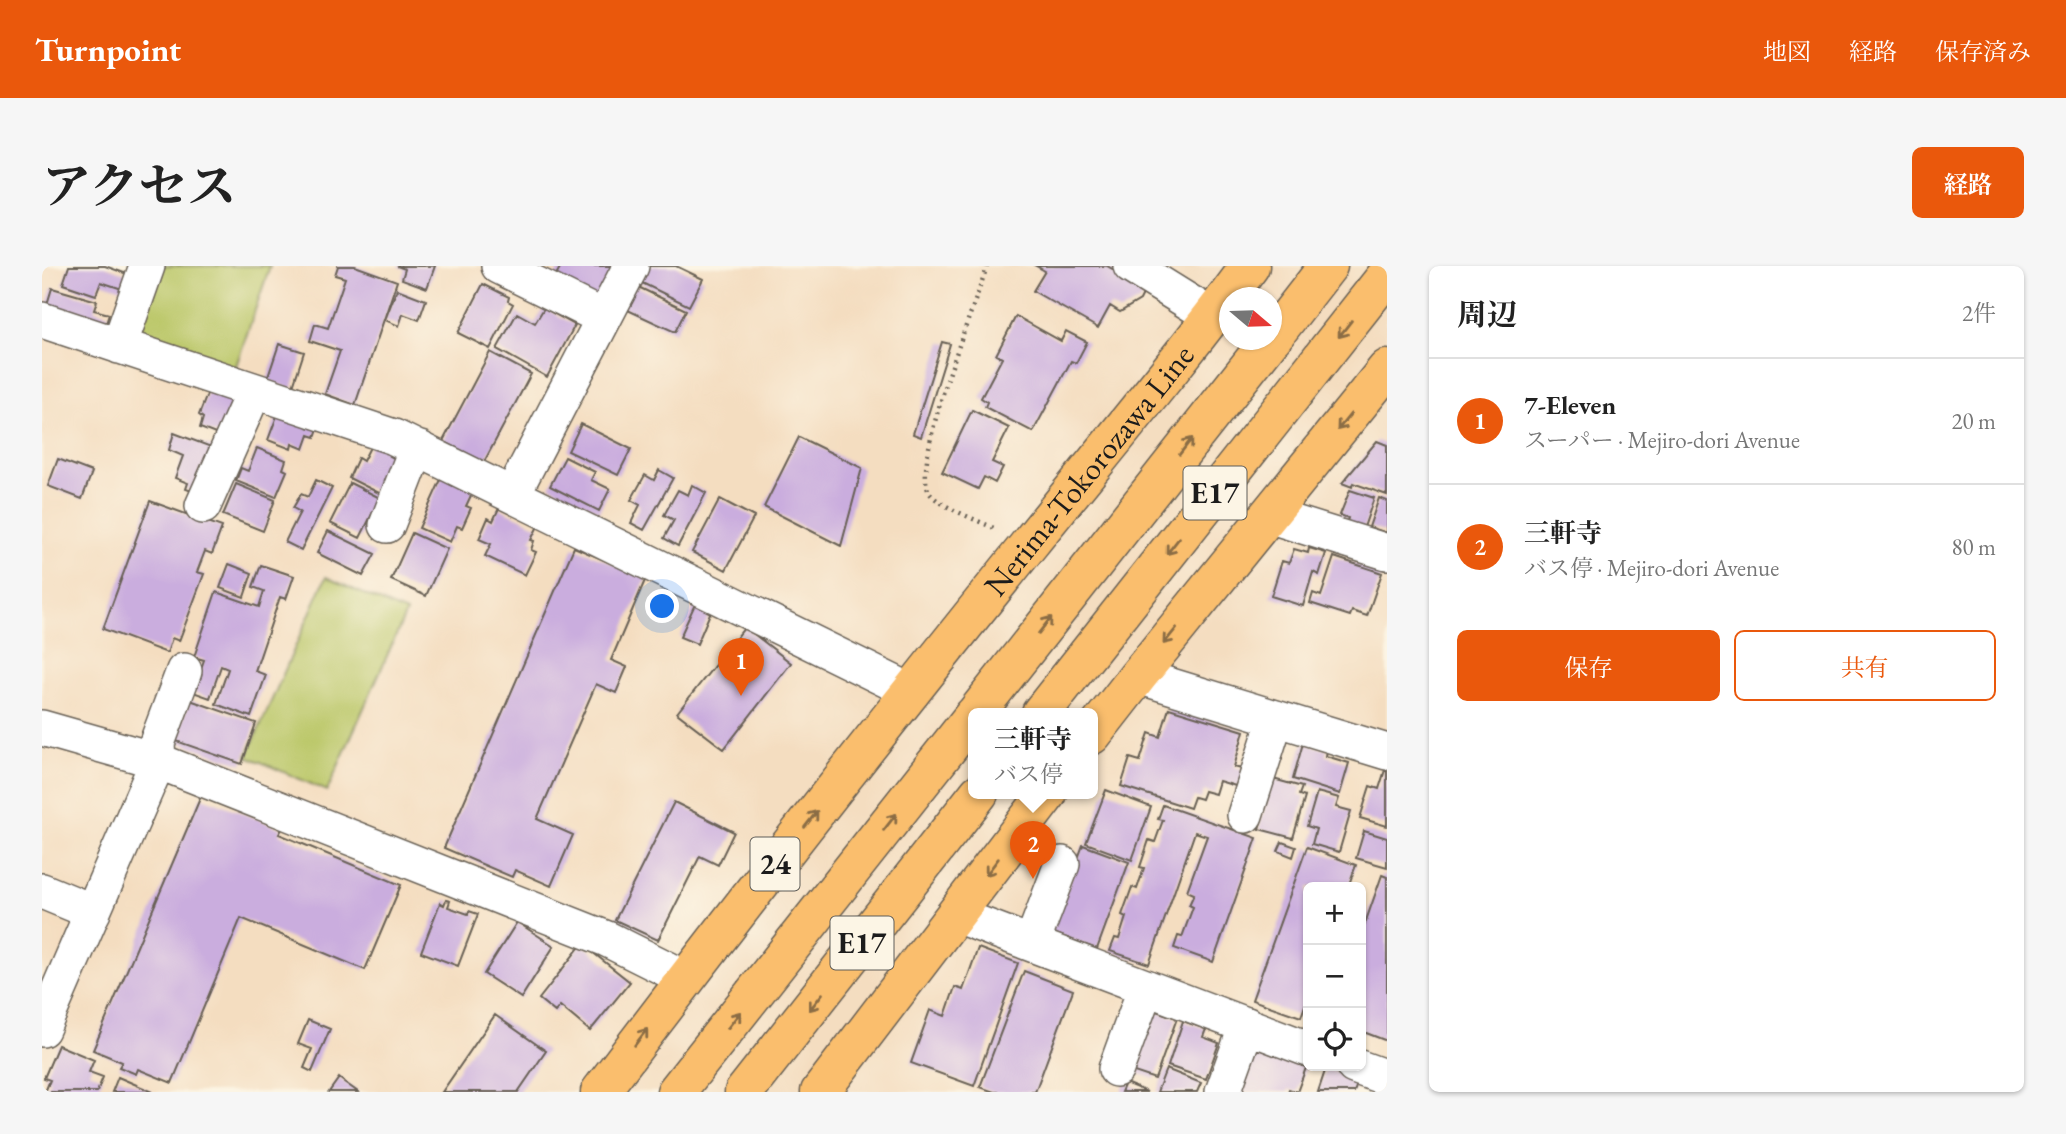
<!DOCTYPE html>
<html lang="ja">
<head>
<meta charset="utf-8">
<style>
	:root { --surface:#fff; --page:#f6f6f6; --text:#222; --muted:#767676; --line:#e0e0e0; --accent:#ea580c }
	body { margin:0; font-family:"EB Garamond","Noto Serif JP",serif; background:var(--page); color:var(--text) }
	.controls { position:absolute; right:21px; bottom:21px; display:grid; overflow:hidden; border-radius:10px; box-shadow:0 2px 5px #0004 }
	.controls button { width:63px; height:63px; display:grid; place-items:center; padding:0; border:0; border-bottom:2px solid var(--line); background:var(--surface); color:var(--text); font:35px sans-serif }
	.compass { position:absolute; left:1177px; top:21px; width:63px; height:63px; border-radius:50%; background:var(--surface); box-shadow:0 2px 5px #0004; rotate:109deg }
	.you { position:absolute; left:621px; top:341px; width:24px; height:24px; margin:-18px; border:5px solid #fff; border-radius:50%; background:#1a73e8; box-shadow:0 0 0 10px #1a73e833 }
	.badge { display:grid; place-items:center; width:46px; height:46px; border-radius:50%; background:var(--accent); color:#fff; font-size:23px; font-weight:700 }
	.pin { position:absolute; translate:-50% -58px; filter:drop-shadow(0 2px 4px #0008) }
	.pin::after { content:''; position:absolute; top:37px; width:24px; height:21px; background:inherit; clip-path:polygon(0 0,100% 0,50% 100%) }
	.popup { position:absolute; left:926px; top:442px; width:130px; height:91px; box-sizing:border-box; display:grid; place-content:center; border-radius:10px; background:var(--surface); filter:drop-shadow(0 2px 5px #0005); font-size:23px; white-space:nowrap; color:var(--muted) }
	.popup b { font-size:26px; color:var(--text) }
	.popup::after { content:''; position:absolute; left:50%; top:100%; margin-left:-14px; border:14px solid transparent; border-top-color:var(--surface) }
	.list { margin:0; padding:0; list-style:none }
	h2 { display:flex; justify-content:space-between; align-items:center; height:91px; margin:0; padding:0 28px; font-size:30px }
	h2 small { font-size:23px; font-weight:400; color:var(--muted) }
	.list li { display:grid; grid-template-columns:46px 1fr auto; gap:21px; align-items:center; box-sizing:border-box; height:126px; padding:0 28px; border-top:2px solid var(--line) }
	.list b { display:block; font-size:26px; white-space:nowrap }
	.list p { margin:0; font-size:23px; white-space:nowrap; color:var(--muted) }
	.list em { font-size:23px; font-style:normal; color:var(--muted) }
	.actions { display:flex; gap:14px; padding:21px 28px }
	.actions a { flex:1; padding:16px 0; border:2px solid var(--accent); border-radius:10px; text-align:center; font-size:24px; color:var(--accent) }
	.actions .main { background:var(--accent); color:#fff }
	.icon { flex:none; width:38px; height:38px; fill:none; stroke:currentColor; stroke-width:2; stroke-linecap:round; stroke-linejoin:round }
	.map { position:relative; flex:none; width:1345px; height:826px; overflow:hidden; border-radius:10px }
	header { display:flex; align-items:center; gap:42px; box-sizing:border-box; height:98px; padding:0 35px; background:var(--accent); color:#fff }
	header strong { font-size:33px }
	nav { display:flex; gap:38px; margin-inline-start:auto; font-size:24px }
	.intro { display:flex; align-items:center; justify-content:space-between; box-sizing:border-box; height:168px; padding:0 42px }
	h1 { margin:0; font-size:49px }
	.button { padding:18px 32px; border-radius:10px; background:var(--accent); color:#fff; font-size:24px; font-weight:700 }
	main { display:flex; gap:42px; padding:0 42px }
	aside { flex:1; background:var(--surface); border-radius:10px; box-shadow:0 2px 5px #0004 }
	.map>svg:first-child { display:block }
	.green { fill:#bcc86a; stroke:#6c7243; stroke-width:2 }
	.building { fill:#caadde }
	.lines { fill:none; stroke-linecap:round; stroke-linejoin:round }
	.minor-casing { stroke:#686055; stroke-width:38 }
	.major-casing { stroke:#686055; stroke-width:41 }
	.highway-casing { stroke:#686055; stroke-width:41 }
	.path { stroke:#686055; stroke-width:4.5; stroke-dasharray:2 5; stroke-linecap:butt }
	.minor { stroke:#fff; stroke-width:35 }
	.major { stroke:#fabe6d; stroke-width:38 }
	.highway { stroke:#fabe6d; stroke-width:38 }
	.oneway { stroke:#8b6d44 }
	.labels { text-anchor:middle; stroke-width:5; stroke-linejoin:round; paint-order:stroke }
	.shield { fill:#fcf5e5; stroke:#5f5d58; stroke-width:2 }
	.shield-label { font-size:30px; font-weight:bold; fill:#1c1c1c }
	.street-label { font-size:32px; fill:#1c1c1c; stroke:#fcf5e5 }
</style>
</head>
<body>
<header>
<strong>Turnpoint</strong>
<nav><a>地図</a><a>経路</a><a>保存済み</a></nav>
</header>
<div class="intro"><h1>アクセス</h1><a class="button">経路</a></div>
<main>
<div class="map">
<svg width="1345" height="826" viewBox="0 0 1345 826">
	<rect width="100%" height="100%" fill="#fcf5e5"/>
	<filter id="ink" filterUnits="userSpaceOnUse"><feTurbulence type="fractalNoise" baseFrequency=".0143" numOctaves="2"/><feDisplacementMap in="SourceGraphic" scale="14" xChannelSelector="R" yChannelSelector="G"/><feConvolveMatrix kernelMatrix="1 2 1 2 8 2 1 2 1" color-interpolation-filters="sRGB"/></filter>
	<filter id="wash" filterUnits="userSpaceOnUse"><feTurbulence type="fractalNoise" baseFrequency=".00686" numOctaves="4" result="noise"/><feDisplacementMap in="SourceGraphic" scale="28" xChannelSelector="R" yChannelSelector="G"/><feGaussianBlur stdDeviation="1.57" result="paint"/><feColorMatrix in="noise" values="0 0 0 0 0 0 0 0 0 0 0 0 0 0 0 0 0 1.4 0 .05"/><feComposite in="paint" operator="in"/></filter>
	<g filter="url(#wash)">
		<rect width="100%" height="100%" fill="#f4ddc0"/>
		<path class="green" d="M119,0h109l-35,103 -98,-33z
			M284,311l80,36 -79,178 -80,-35z"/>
		<g id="blocks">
			<path class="building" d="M27,0h36l25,9 -5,15 -24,-8 -5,13 -33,-11z
				M296,0h17l42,15 -42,124 -30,-11 15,-43 -30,-10 5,-17 13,4 17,-50 -10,-3z
				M355,0h38l-8,22 -25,-9 3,-10z
				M519,0h53l-12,42 -50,-26z
				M603,0h31l27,13 -14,27 -51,-25z
				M994,0h71l39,22 -6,12 -20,12 -10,-6 -12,22 -65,-37 12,-20z
				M588,17l56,27 -11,22 -56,-26z
				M441,18l26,13 -1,4 5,3 -23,45 -32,-16z
				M10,22l45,13 -3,9 15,4 -6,19 -57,-25z
				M355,23l29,11 -7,20 -16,-6 -4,12 -14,-6z
				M502,42l31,17 -28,52 -50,-28 20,-36 18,10z
				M974,50l45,25 5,-10 21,11 -11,21 -5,-2 -38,71 -48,-25 2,-5 -6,-4 21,-40 -6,-3z
				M900,76l8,2 -29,93 -8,-3z
				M237,78l25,8 -12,37 -25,-9z
				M448,86l41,22 -47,88 -41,-21z
				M166,126l31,11 -21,32 -18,-7 3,-10 -4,-3z
				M238,142l40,15 -5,14 -6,-2 -5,14 -12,-5 -1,5 -23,-9z
				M930,144l37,18 -17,34 11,5 -8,16 -11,-6 -6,12 -36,-17z
				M539,158l50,25 -13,26 -50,-24z
				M132,167l40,15 -14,46 -14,-5 2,-6 -13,-5 8,-22 -14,-6z
				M757,171l63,31 -21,78 -77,-39z
				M331,175l20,10 -3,5 10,5 -13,36 -38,-19 9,-20 5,3z
				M1335,175l10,4v50l-34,-12 -1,4 -10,-4z
				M215,182l29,12 -3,9 4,2 -11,26 -40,-16 5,-13 7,3z
				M523,191l30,15 -4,8 19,9 -11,22 -49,-25z
				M16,193l34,13 -10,27 -34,-13z
				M617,204l14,8 -29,52 -13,-7 9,-18 -9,-5 14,-25 9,5z
				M401,209l31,14 -8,17 5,2 -9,20 -5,-2 -7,16 -31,-14z
				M274,214l16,8 -31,62 -16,-8 15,-30 -7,-4 8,-14 7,3z
				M308,217l30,15 -20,40 -30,-15z
				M194,218l39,16 -12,31 -40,-16z
				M650,219l14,8 -28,53 -14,-8 10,-18 -10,-5 14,-25 10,5z
				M1308,224l24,8 -13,38 -17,-6 4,-12 -8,-3z
				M1337,232l8,3v32l-18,-6z
				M678,233l34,18 -28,53 -34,-18z
				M108,235l72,26 -10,27 -7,-3 -8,21 7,2 -25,67 -7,-3 -5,15 -64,-24z
				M457,242l39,18 -7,14 3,1 -3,9 5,2 -11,23 -40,-19 6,-12 -12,-5 9,-21 5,3z
				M286,265l47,23 -12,22 -46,-23z
				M370,267l35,16 -21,47 -35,-16z
				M532,281l72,31 -35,82 16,7 -11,26 -20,-9 -59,135 36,16 -22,51 -36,-16 -3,7 -68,-29z
				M1267,282l17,5 -7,22 -6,-3 -10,34 -32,-10 11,-35 7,2 5,-14 14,4z
				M1292,291l48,16 -15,43 -15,-5 -2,5 -40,-13 3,-10 8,3z
				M187,298l23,9 -8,24 -24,-9z
				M219,299l33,11 -8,23 -6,-2 -25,74 11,4 -15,42 -35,-13 12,-35 -7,-3 -11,32 -17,-6 11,-32 -10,-3 22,-65 43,15 5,-16 -11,-4z
				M653,338l16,7 -14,33 -17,-7z
				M703,361l46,36 -67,86 -47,-36z
				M148,434l66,23 -14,41 -66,-23z
				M1127,442l75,23 -10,36 11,3 -6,17 -20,-6 -4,13 -11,-3 -3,8 -7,-2 -4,11 -69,-22 9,-28 10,3 9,-28 11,4z
				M1261,477l24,7 -1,6 23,7 -9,31 -47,-15z
				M1343,504l2,1v55l-27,-8 10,-32 9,3z
				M1231,513l29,8 -3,8 6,2 -12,41 -34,-9z
				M1064,524l45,17 -19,53 -46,-17z
				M1275,526l22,6 -3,9 15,4 -12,41 -27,-8 4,-15 -9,-3z
				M159,530l81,33 -3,5 122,51 -36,85 -124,-52 -69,165 -34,-14 -2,5 -17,-7 3,-5 -29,-12z
				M632,536l60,30 -16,33 -18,-9 -42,84 -43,-20z
				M1121,539l94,33 -44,124 -39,-14 4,-12 4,1 11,-30 -4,-2 5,-11 -7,-3 20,-55 -12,-4 -46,132 -39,-13 5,-13 4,1 7,-22 -4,-2 10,-28 5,2 7,-21 -4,-1 9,-27 6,2 8,-22 -5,-1z
				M1322,565l23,7v29l-31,-9z
				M1240,576l14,5 -3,10 -15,-6z
				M1041,579l46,17 -32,87 -46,-17z
				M1265,581l49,18 -8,22h-40v110l-7,20 -49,-17z
				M1340,609l5,2v164l-26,-10v-96z
				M404,634l4,1 -2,6 20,7 1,-3 9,3 -20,52 -37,-14 19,-49 4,2z
				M475,656l37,24 -33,52 -37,-24z
				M540,678l48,38 -40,49 -30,-25 -5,6 -16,-13z
				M936,682l40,15 -44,123 -63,-23 19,-53 15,6 10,-29 8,3z
				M982,705l49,19 -38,102h-41l-14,-5z
				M1111,744l24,8 -22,61 -24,-8z
				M453,749l51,36 -28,41h-76z
				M266,754l22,9 -18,43 -8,-4 8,-19 -14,-5z
				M1141,755l23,8 -3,8 16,6 -13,36 -38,-13z
				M16,779l36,15 -5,12 14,5 -6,15h-52l5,-12 -6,-2z
				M1208,779l57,20 -10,27 -8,-3 -1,3h-55z
				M1284,802l33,11 -5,13h-36z
				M1124,803l35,14 -4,9h-40z
				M76,811l35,15h-41z
				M297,812l5,4 14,10h-29z
				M1083,817l22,9h-26z"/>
		</g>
	</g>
	<g filter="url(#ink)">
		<use href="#blocks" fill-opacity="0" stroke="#686055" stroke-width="2"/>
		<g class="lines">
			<g class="minor-casing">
				<path id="minor" d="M457,0l105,52
					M1089,0l82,51
					M0,54l352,117 518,255
					M77,80l28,-80
					M470,229l119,-229
					M161,240l51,-115
					M1226,249l119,37
					M345,259l24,-62 9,-14
					M1096,410l249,76
					M0,462l116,33 449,178 78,39
					M1203,549l31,-97
					M0,625l51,21
					M914,649l352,134
					M990,677l30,-79
					M0,763l116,-268 -1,-18 27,-72
					M1312,800l33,12
					M1074,803l30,-82
					M1181,826l24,-67"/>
			</g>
			<g class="major-casing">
				<g id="major">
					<path d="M1050,469l46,-59 249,-307"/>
					<path id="s1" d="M558,826c140,-185 284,-368 430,-549 74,-92 150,-182 220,-277"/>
					<path d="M778,826l228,-299"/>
				</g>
			</g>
			<g class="highway-casing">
				<path id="highway" d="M1230,72l56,-72
					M934,447l294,-373
					M999,447l346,-438
					M634,826l298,-377
					M702,826l235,-299"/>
			</g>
			<path class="path" d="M945,0c-12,40 -76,194 -58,226 7,13 50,29 65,36"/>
			<use href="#minor" class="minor"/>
			<use href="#major" class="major"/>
			<use href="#highway" class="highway"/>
		</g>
		<defs><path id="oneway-shaft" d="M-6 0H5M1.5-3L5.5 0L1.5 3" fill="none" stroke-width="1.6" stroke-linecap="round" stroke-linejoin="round" transform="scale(1.75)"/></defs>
		<g class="oneway">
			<use href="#oneway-shaft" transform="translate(1303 63) rotate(128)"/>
			<use href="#oneway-shaft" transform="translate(1302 156) rotate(129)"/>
			<use href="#oneway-shaft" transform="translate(1144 180) rotate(-52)"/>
			<use href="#oneway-shaft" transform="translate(1131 280) rotate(128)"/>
			<use href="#oneway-shaft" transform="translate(1003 359) rotate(-52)"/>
			<use href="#oneway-shaft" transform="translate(1128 370) rotate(129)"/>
			<use href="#oneway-shaft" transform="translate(769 553) rotate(-52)"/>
			<use href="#oneway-shaft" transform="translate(848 556) rotate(-52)"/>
			<use href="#oneway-shaft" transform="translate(950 601) rotate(127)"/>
			<use href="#oneway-shaft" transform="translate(774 736) rotate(128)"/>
			<use href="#oneway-shaft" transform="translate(692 754) rotate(-52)"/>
			<use href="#oneway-shaft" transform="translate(599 771) rotate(-53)"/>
		</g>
	</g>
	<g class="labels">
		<g class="shield">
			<rect x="1141.5" y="200.5" width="63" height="53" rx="5"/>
			<rect x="708.5" y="571.5" width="49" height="53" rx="5"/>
			<rect x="788.5" y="650.5" width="63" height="53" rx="5"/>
		</g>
		<g class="shield-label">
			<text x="1173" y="237">E17</text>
			<text x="733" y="608">24</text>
			<text x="820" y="687">E17</text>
		</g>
		<g class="street-label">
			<text dy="11" stroke="none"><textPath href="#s1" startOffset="791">Nerima-Tokorozawa Line</textPath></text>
		</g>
	</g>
</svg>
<div class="controls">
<button>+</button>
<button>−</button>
<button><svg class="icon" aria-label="locate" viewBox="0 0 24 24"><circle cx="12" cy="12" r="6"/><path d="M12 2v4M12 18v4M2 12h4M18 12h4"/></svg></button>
</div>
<svg class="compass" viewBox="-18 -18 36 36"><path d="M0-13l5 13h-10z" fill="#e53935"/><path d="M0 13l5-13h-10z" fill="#767676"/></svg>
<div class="you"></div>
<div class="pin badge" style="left:699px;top:430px">1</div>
<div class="pin badge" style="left:991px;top:613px">2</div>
<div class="popup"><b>三軒寺</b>バス停</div>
</div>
<aside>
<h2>周辺<small>2件</small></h2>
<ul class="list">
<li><span class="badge">1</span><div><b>7-Eleven</b><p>スーパー · Mejiro-dori Avenue</p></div><em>20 m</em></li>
<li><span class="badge">2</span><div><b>三軒寺</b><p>バス停 · Mejiro-dori Avenue</p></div><em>80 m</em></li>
</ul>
<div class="actions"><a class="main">保存</a><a>共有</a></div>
</aside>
</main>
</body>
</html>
